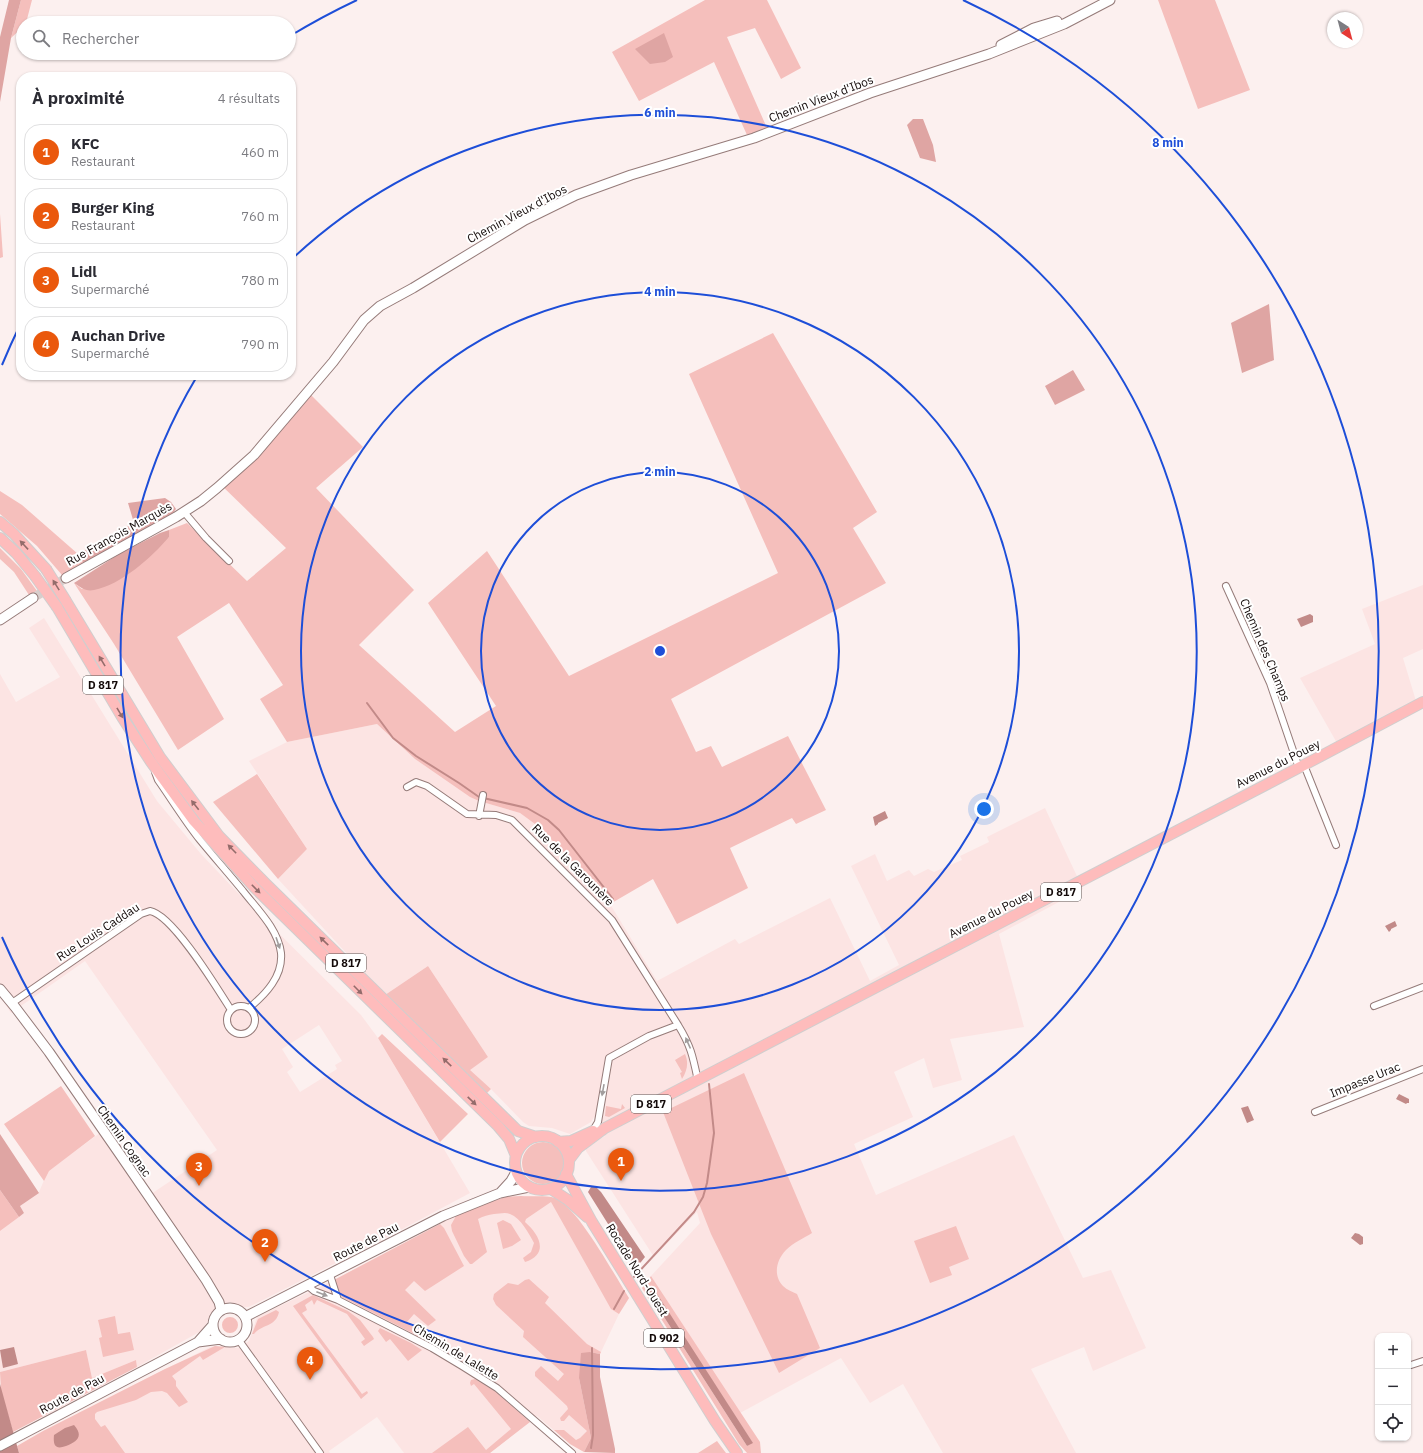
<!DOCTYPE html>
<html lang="fr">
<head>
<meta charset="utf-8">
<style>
	:root { --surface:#fff; --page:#f7f7f7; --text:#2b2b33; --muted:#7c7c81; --line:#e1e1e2; --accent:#ea580c }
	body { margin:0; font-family:"IBM Plex Sans",sans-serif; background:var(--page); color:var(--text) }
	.controls { position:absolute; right:12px; bottom:12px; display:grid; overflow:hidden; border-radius:8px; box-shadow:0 1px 3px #0004 }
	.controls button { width:36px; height:36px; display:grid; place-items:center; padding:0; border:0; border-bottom:1px solid var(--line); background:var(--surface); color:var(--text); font:20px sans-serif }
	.compass { position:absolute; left:1327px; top:12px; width:36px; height:36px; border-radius:50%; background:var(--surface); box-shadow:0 1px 3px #0004; rotate:144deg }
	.you { position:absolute; left:984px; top:809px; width:14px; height:14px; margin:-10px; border:3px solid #fff; border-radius:50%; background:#1a73e8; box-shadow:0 0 0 6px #1a73e833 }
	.badge { display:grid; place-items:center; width:26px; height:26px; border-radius:50%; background:var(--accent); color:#fff; font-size:13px; font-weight:700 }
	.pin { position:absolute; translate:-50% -33px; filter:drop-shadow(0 1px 2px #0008) }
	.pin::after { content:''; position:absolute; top:21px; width:14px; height:12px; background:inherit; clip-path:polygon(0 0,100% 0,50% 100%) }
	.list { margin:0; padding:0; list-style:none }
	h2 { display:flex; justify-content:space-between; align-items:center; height:52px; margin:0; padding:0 16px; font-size:17px }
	h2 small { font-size:13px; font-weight:400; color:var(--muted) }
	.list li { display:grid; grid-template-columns:26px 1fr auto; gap:12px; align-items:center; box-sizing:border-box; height:56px; margin:0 8px 8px; padding:0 8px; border:1px solid var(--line); border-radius:16px }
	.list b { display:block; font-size:15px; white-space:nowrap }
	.list p { margin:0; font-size:13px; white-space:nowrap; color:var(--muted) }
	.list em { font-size:13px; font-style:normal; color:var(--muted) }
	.icon { flex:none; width:22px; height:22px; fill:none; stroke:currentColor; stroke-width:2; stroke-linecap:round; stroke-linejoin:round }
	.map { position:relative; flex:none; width:1423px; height:1453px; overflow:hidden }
	.search { position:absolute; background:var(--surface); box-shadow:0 1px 3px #0004; left:16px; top:16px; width:280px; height:44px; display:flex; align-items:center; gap:10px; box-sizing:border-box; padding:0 14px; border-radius:22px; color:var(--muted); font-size:15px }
	.panel { position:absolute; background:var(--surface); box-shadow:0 1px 3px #0004; left:16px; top:72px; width:280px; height:308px; border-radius:16px }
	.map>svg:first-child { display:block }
	.built { fill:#fce4e3; fill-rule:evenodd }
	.green { fill:#f5bfbc; fill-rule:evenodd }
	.forest { fill:#dfa5a3 }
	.water { fill:#c28a88 }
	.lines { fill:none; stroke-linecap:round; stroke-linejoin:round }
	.stream { stroke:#c28a88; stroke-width:2 }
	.secondary-tunnel { stroke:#d9cecc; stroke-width:9; stroke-dasharray:9 4.5; stroke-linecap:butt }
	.street-casing { stroke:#957b79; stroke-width:8 }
	.secondary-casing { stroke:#957b79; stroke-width:11 }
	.primary-casing { stroke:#d0cece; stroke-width:12 }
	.street { stroke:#fff; stroke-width:6 }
	.secondary { stroke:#fff; stroke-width:9 }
	.primary { stroke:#febcbc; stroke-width:10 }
	.primary-bridge-casing { stroke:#d0cece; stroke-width:12; stroke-linecap:butt }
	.primary-bridge { stroke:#febcbc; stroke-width:10 }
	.oneway { fill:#946c6b }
	.oneway2 { fill:#a19d9d }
	.ring { fill:none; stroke:#1d4ed8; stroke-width:2 }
	.labels { text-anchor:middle; stroke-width:4; stroke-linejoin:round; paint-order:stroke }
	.shield { fill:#fff; stroke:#5a5453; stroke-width:1 }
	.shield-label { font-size:11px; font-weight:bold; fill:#130a09 }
	.street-label { font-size:12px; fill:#130a09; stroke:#fff }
	.centre { fill:#1d4ed8; stroke:#fff; stroke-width:2 }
	.ring-label { font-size:12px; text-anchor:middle; font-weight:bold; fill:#1d4ed8; stroke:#fff; stroke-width:4; stroke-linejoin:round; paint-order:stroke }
</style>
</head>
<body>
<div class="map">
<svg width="1423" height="1453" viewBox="0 0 1423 1453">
	<rect width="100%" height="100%" fill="#fcf0ef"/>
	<path class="built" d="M1423,585v64l-20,9 13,43 -79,42 -37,-65 75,-34 -13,-35z
		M44,618l113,183 44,53 37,39 123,122 17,23 92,155 -75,40 -140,71 -7,3h-6l-12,-5 -19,11 -3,8 -7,10 -64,36 -1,-7 -44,18 -6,-28 -86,22v-141l24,-18 -4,-7 19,-14 9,-21 56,-41 47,64 66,-44 -132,-189 -74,52 -11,-17v-322l16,28 44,-25 -31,-49zM319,1025l23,36 -7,4 2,4 -37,23 -13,-20 6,-5 -11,-18z
		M377,724l38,35 55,38 9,4 41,12 15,11 22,21 53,59 47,77 78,-42 4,5 91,-46 40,83 29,-16 -48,-99 24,-12 12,27 22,-11 5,6 14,-7 6,3 28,-12 -2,-4 29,-14 -2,-5 58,-29 38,81 -84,45 25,93 -74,12 12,41 -29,8 -9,-30 -30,14 19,45 -59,27 22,51 138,-60 69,143 28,-8 35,78 -53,23 -9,-24 -53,22 45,84h-133l-40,-69 -33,19 -29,-45 -101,55 -89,-137 49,-53 -3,-11 -43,45 -68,-106v-3l5,-4 14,-8 -11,-19 -3,5 -21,12 -18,-6 -23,-2 -6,-4 -32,-33 -22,-19 19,-13 -60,-91 -43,29 -107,-116 29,-30 -58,-88 38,-19z
		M521,1196l33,2 9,5 15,15 51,80 -10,16 -19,40 -10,-2 1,86 -7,14 -14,-8 -33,-28 -47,37h-86l-27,-36 -48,34 1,2h-263l11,-40 132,-66 5,-1 23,2 11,-7 8,-24 77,-37 117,-62 33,-14 22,-7z"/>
	<path class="green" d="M21,0h11l-6,23h-3v4l-12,11z
		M705,0h62l34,68 -20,11 -26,-51 -28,9 40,91 -20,7 -33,-73 -75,39 -27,-49z
		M1158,0h57l35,90 -52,19z
		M0,214l3,43 -3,1z
		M773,333l104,179 -24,16 33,55 -215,116 25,53 15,-6 11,21 66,-31 38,74 -30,14 -4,-6 -62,30 18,40 -71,36 -24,-45 -43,25 -53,-59 -22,-21 -15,-11 -41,-12 -9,-4 -55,-38 -38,-35 -90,18 -27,-43 23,-14 -54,-82 -52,34 47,82 -46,31 -64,-106 -40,-61 8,6 87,-52v-7l18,-7 60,58 39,-33 -68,-66c33,-24 60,-62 87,-93l58,58 -47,41 98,102 -55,55 96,87 41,-26 -68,-103 59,-52 82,125 209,-103 -89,-199z
		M0,491l22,14 56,49 2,6 5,3 -23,12 -25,-29 -37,-32z
		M0,548l21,21 16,22 -8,4 -15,-23 -14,-13z
		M257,774l50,75 -29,30 -65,-77z
		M428,966l60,91 -18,13 21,19 -4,4 -102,-98z
		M382,1034l86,80 -28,28 -62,-104z
		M685,1054c4,9 2,17 -3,25l-2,-6 2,-1 -7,-12z
		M744,1073l68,160c-8,5 -19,10 -26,17 -10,10 -13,26 -3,36 4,4 10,6 14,8l23,54 -41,25 -68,-139 -48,-122z
		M61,1086l34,50 -46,35 -5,10 -40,-57z
		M622,1104l3,4 -16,9 -4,-1 1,-10 15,3z
		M522 1163a21 21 0 1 1 42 0a21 21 0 1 1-42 0Z
		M0,1190l19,27 -19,14z
		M521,1196c9,1 25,-1 34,2 22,8 60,78 74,100l-10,16 -8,-5 -60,-107 -25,17 -1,3c14,12 25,32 0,40l-2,-4 8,-6 3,-9c-5,-9 -13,-25 -24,-29 -5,-2 -11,0 -16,0 -6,1 -10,2 -16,5l9,33 -15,12h-2l-6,-8 -12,-25 -1,-6 5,-9 28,-12 22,-7z
		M503,1220l8,4 10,16 -9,6 -9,3 -6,-26z
		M440,1224l4,4 20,38 -39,25 -11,-10 -9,9 31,30 -8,6 -14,-12 -7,8 13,11 -2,3 -76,-39 -8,-17z
		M956,1226l13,33 -20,8 3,8 -22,8 -16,-42z
		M651,1276l109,166 1,11h-14l-8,-9 -97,-156zM651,1286l101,156 -5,4 -101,-157z
		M529,1279l20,18 -4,6 42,41 14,8 -1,2 -10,-2 -11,26 12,60 -7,14 -14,-8 -16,-14h10l12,10 4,-2 7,-7 -18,-16 -5,6h-3l-1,-3 8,-9 -1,-3 -32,-30v-4l6,-6 17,15 6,-7 -41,-37 1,-6 -28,-26 -3,-6 1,-5 14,-11 10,2 7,-5z
		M313,1295l35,16 12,9 13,17 1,2 -10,7 -3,-4 4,-3 -18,-25 -30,-14 -3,5 -2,-5 -7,5 2,5 -5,3 60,81 5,-3 1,2 -7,6 -68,-93z
		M276,1310l3,2c-3,15 -17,12 -25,22h-2l6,-15z
		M115,1316l3,18 12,-2 4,18 -31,7 -4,-19 3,-1 -4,-17z
		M222 1325a8 8 0 1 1 16 0a8 8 0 1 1-16 0Z
		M380,1328l31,15 11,7 -14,11 -18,-22 -4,3 -8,-11z
		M215,1346l10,1 -22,13 -3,-4 -28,20 4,5v5l12,16 -9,5 -12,-14 -5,-2 -11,1 -15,8 -39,12 -2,2v5l6,8 4,-2 20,28h-106l-2,-7 26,-15 122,-62z
		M86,1350l6,28 44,-18 1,7 -124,65 -12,-41 -1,-19z
		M475,1379l21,13 34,30 -40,31h-58l36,-26 18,23 25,-21 -37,-45 -3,2 -1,-3 1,-3z
		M717,1441l9,12h-28z"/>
	<path class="forest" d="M9,0h12l-10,38 -11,64v-65z
		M664,33l9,24 -8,5 -15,2 -15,-15z
		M913,119h10l10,26 3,17 -16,-4 -13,-33z
		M1269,304l5,56 -32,13 -11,-50z
		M1073,370l12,20 -30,15 -10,-19z
		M165,498l6,4 5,7 -4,5 -87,49 -5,-3 -2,-6 56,-31 -6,-20z
		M169,530v7c-17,20 -48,48 -75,53 -8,2 -14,-3 -20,-7l45,-29 41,-21z
		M0,1134l39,59 -19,13 4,7 -5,4 -19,-27z
		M590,1352l10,2v23l15,72v4l-31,-1 7,-14 -12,-60 2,-25z"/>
	<path class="water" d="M1310,614l3,2v6l-12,5 -4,-8z
		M885,811l3,7 -10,5v1l-3,2 -2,-9z
		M1395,921l2,5 -6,3v1l-2,2 -4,-6z
		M1399,1094l10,5v4h-2l-1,1 -10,-5z
		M1248,1106l6,14 -7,3 -6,-15z
		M595,1186l6,6 44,65 -4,5 -6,5 -47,-75 3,-5z
		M1355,1233l4,1 4,3v7l-3,1 -9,-7z
		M652,1286l101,157 -6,3 -101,-157z
		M14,1347l4,17 -15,4 -3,-18z
		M0,1384l19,69h-19z
		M74,1425c10,11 3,17 -8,21 -11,4 -13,-1 -12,-11l11,-7z"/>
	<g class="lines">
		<path class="stream" d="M367,703l26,35 23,18 43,27 20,14 48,11 21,12 11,10 54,69
			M634,1277l60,-65 9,-15 4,-14 7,-50 -5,-49
			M614,1309l10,-18
			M591,1448l2,-13 -1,-87"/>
		<path class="secondary-tunnel" d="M33,598l33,-20"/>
		<g class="street-casing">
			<path id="street" d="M184,512l22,26 23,23
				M1226,586l44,97 29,85
				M1304,765l32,80
				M155,772l3,8c14,20 27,41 42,60 14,17 29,34 43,51 14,18 35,38 38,62 2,23 -15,41 -32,55
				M407,787l9,-5 11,4 40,28 29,1 16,5 100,100 66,105
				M479,816l4,-21
				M12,1003l129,-89 9,-3c23,4 67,77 81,99
				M227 1020a14 14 0 1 1 28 0a14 14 0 1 1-28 0Z
				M1374,1006l49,-19
				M1315,1112l108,-43
				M592,1132l6,-10 11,-64 40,-22 29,-11c13,21 15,32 20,56
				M330,1275l8,25
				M308,1286l6,5 24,9 94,48 30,18 35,22 75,65
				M238,1339l82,114
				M1408,1366l15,-5"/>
		</g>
		<g class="secondary-casing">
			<path id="secondary" d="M1001,45l33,-17 23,-7
				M66,578l110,-61 25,-16 16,-13 37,-33 79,-93 31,-42 16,-14 33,-18 112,-68 51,-25 55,-20 123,-37 116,-45 119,-39 75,-30 46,-24
				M0,620l33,-22
				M0,989l15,18 34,45 70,101 87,127 13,22 2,8
				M500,1193l11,-12 5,-9
				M213 1325a17 17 0 1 1 34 0a17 17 0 1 1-34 0Z
				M245,1317l198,-101 57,-23 29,-6
				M198,1342l15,-17
				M0,1446l198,-104 23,-3"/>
		</g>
		<g class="primary-casing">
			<path id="primary" d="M0,522l14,12 32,35
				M0,538l16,15 19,23
				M66,601l94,156 59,79 47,48 252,247 18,6
				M57,607l65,110 29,45 43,59 60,66 244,239 11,13 7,17
				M515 1163a27 27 0 1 1 54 0a27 27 0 1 1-54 0Z
				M558,1142l13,-1 22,-10
				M569,1160l9,-12 27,-20 699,-363 119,-63
				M566,1174l26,48 123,199 22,32
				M551,1189l17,11 19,17"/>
		</g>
		<use href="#street" class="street"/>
		<use href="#secondary" class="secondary"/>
		<use href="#primary" class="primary"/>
		<g class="primary-bridge-casing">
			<path id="primary-bridge" d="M46,569l20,32
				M35,576l22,31"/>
		</g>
		<use href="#primary-bridge" class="primary-bridge"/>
	</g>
	<defs><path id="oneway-solid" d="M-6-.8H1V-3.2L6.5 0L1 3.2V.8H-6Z"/></defs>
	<g class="oneway">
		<use href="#oneway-solid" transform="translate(24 545) rotate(-133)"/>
		<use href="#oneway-solid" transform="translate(56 585) rotate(-122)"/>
		<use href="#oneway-solid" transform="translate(102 661) rotate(-121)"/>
		<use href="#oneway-solid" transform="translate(120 713) rotate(59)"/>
		<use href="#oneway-solid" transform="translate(195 805) rotate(-128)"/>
		<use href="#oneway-solid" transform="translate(232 849) rotate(-134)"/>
		<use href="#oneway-solid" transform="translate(256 889) rotate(45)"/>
		<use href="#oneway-solid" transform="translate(324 941) rotate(-136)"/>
		<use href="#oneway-solid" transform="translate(358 990) rotate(45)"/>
		<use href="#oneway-solid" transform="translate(447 1062) rotate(-136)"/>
		<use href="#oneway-solid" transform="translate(472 1101) rotate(44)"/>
	</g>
	<g class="oneway2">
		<use href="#oneway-solid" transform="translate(278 943) rotate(71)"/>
		<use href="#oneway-solid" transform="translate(688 1043) rotate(-114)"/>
		<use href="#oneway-solid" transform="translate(603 1090) rotate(100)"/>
		<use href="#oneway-solid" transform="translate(322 1294) rotate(21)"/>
	</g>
	<g class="ring">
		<circle cx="660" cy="651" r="179"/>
		<circle cx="660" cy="651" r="359"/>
		<path d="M293 258A538 538 0 1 1 196 378"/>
		<path d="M2 365A718 718 0 0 1 20 325M290 36A718 718 0 0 1 357 0M963 0A718 718 0 1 1 2 937"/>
	</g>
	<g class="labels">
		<g class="shield">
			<rect x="83" y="676" width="40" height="18" rx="3"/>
			<rect x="1041" y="883" width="40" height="18" rx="3"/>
			<rect x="326" y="954" width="40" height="18" rx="3"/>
			<rect x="631" y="1095" width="40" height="18" rx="3"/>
			<rect x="644" y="1329" width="40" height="18" rx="3"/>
		</g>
		<g class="shield-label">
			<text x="103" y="689">D 817</text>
			<text x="1061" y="896">D 817</text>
			<text x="346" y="967">D 817</text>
			<text x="651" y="1108">D 817</text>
			<text x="664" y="1342">D 902</text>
		</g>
		<g class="street-label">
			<text transform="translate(821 99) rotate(-21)" y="4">Chemin Vieux d'Ibos</text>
			<text transform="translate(517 214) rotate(-28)" y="4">Chemin Vieux d'Ibos</text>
			<text transform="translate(119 534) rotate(-29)" y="4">Rue François Marquès</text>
			<text transform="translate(1265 650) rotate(67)" y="4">Chemin des Champs</text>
			<text transform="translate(1278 764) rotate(-27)" y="4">Avenue du Pouey</text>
			<text transform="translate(573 865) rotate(45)" y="4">Rue de la Garounère</text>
			<text transform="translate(991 914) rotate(-27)" y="4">Avenue du Pouey</text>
			<text transform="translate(98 932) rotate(-33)" y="4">Rue Louis Caddau</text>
			<text transform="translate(1365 1080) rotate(-22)" y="4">Impasse Urac</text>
			<text transform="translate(124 1141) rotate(55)" y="4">Chemin Cognac</text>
			<text transform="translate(366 1242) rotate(-27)" y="4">Route de Pau</text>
			<text transform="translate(637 1270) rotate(58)" y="4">Rocade Nord-Ouest</text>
			<text transform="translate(456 1352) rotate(31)" y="4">Chemin de Lalette</text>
			<text transform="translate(72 1394) rotate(-28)" y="4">Route de Pau</text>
		</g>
	</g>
	<circle cx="660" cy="651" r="6" class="centre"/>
	<g class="ring-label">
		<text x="660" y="117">6 min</text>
		<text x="1168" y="147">8 min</text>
		<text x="660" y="296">4 min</text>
		<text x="660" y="476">2 min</text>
	</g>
</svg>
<div class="controls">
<button>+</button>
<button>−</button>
<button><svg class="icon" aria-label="locate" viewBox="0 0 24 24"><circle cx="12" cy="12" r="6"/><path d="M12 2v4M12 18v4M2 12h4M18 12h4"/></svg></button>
</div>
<svg class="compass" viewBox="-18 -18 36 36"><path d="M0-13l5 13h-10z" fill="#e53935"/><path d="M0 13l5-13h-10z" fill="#7c7c81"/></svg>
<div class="you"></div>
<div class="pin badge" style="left:621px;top:1181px">1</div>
<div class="pin badge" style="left:265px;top:1262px">2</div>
<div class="pin badge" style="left:199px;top:1186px">3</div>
<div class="pin badge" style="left:310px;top:1380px">4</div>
<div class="search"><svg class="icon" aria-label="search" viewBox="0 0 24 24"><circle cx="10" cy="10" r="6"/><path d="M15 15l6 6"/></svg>Rechercher</div>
<section class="panel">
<h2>À proximité<small>4 résultats</small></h2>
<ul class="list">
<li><span class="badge">1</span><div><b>KFC</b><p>Restaurant</p></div><em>460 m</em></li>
<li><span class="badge">2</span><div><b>Burger King</b><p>Restaurant</p></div><em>760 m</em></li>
<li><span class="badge">3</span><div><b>Lidl</b><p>Supermarché</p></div><em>780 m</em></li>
<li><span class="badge">4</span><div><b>Auchan Drive</b><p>Supermarché</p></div><em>790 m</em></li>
</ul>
</section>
</div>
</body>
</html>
